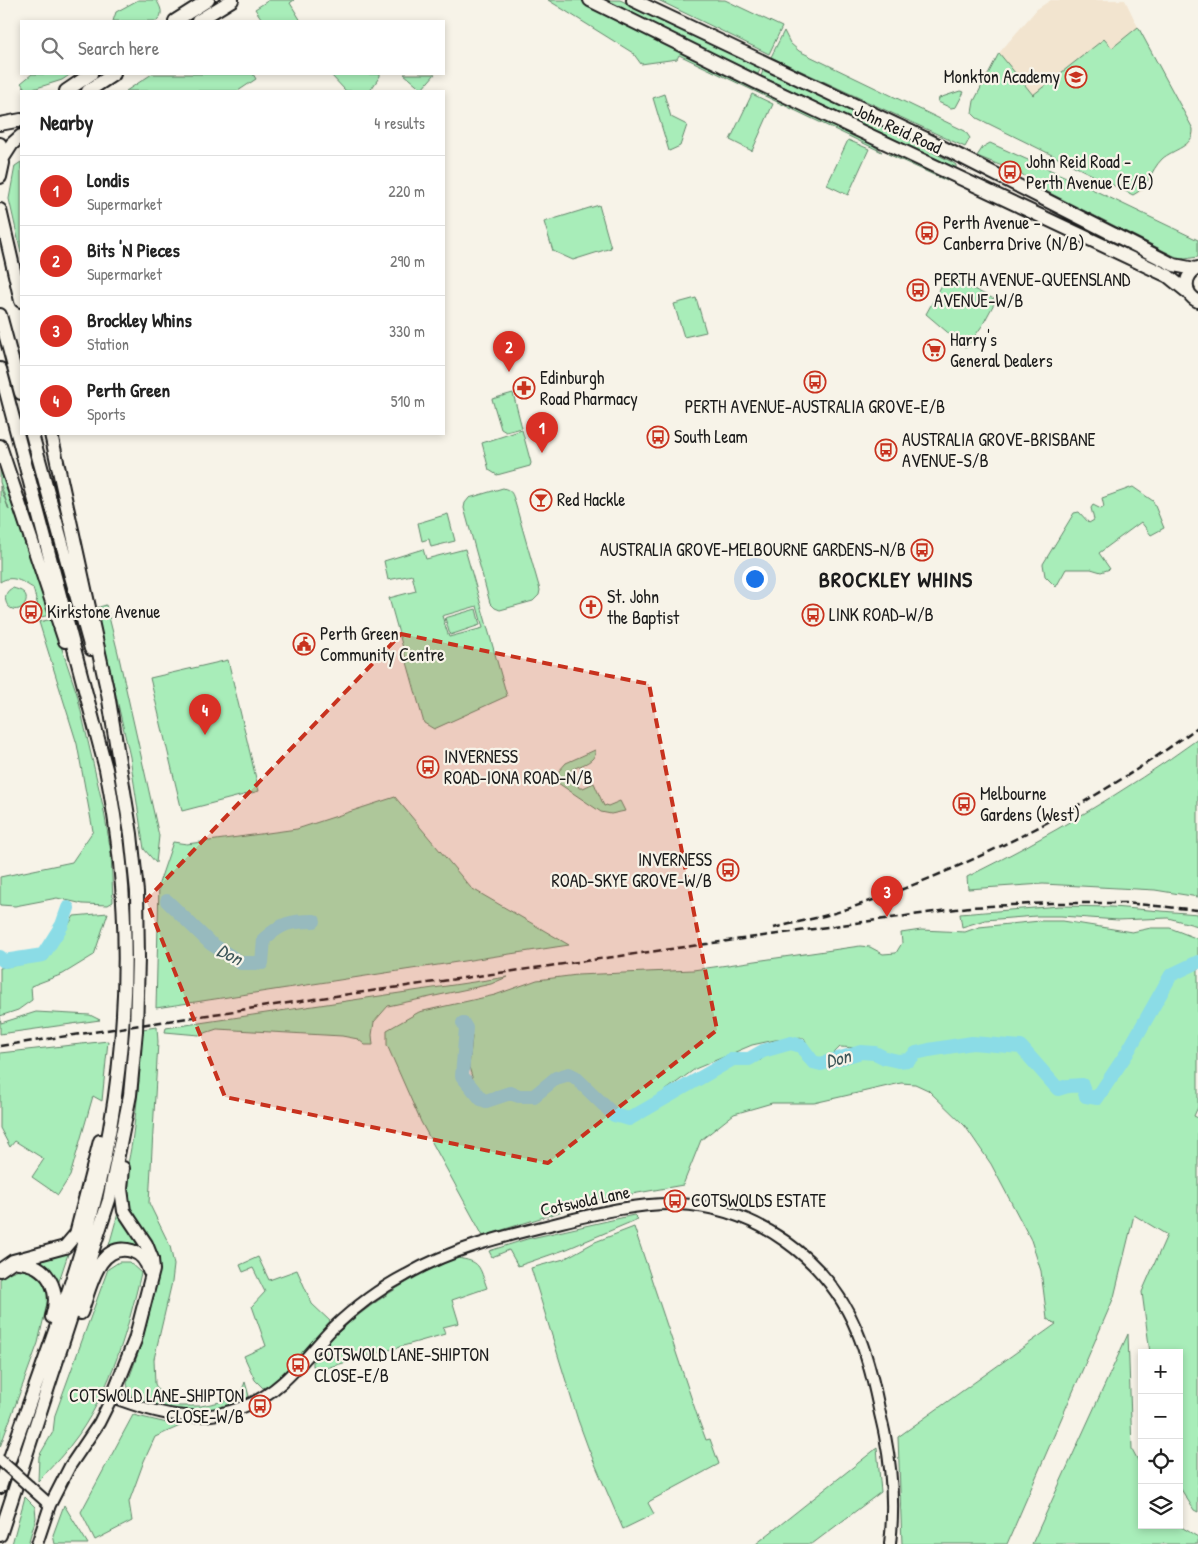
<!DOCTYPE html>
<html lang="en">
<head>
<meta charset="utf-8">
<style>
	:root { --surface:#fff; --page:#f6f6f6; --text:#222; --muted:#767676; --line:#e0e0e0; --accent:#d93025 }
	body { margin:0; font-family:"Patrick Hand",sans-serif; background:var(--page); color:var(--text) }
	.controls { position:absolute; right:15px; bottom:15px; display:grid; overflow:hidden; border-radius:0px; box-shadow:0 2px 8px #0003 }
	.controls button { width:45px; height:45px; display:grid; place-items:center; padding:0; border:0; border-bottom:1px solid var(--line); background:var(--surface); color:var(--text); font:25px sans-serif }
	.you { position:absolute; left:754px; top:578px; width:18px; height:18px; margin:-12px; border:4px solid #fff; border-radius:50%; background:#1a73e8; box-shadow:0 0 0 8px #1a73e833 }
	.badge { display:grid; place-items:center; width:32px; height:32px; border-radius:50%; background:var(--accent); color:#fff; font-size:16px; font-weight:700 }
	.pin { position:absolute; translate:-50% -41px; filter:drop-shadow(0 1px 2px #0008) }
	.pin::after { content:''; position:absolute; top:26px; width:18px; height:15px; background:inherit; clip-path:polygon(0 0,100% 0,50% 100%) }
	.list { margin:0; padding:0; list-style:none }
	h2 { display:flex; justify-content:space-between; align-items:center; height:65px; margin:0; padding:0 20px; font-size:21px }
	h2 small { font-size:16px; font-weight:400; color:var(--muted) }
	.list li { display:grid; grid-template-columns:32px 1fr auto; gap:15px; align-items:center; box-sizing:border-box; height:70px; padding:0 20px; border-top:1px solid var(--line) }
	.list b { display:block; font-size:19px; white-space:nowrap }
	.list p { margin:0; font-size:16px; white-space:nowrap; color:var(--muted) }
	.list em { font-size:16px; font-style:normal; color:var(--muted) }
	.icon { flex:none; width:28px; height:28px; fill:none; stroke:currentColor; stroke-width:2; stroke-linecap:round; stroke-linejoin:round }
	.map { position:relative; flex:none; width:1198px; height:1544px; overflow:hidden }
	.search { position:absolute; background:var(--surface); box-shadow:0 2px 8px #0003; left:20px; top:20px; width:425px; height:55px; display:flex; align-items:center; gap:12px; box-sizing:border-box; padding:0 18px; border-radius:0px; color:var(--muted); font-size:19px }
	.panel { position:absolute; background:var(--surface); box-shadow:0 2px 8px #0003; left:20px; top:90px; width:425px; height:345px; border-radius:0px }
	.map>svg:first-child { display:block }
	.built { fill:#f2e4cf }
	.green { fill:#a8edb9; stroke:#62846a; fill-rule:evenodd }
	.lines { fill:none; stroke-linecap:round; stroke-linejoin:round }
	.river { stroke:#8bdce6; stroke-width:14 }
	.secondary-casing { stroke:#1c1c1c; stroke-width:14 }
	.highway-casing { stroke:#1c1c1c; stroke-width:16 }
	.secondary { stroke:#f7f3e8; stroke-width:10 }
	.highway { stroke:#f7f3e8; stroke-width:12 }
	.rail { stroke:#1c1c1c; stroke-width:2.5; stroke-dasharray:8 4; stroke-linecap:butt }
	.secondary-bridge-casing { stroke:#1c1c1c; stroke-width:14; stroke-linecap:butt }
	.secondary-bridge { stroke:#f7f3e8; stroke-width:10 }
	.marked { fill:#c8321e; fill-opacity:0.2; stroke:#c8321e; stroke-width:4; stroke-dasharray:10 6; stroke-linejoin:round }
	.labels { text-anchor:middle; stroke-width:4.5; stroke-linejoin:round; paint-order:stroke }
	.poi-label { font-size:18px; fill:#1c1c1c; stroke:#f7f3e8; text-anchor:start }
	.street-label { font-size:18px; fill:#1c1c1c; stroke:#f7f3e8 }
	.water-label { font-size:19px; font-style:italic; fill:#3d5659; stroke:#f7f3e8 }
	.district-label { font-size:22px; font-weight:bold; letter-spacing:1px; fill:#1c1c1c; stroke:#f7f3e8 }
</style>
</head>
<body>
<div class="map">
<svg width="1198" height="1544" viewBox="0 0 1198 1544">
	<rect width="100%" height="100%" fill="#f7f3e8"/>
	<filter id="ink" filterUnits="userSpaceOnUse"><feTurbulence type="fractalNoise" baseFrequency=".02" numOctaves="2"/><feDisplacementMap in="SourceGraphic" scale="10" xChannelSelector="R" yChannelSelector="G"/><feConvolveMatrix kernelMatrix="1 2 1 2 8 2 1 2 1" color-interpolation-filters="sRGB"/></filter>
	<g filter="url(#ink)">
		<path class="built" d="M1051,0h74l13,27 55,102 1,5 -7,11 -12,4 -13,10 -12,16 -8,16 -9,4 -156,-77 -5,-5 2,-12 25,-48 38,-44z"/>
		<path class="green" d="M138,0h18c5,7 8,14 1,21h-44l3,-9z
			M269,0h25l-4,3 11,18h-38l-8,-12z
			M548,0h33l284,139 17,13 -203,-97 -2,4 -36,5 -8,-11z
			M602,0h18l142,66 -4,8 -125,-57z
			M658,0h67l57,27 -13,27z
			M1138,27l55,102c1,18 -20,20 -31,30 -12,12 -14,29 -29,36l-156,-77 -5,-5 2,-12 25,-48 34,42 71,-56 8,9z
			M784,31l6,12 9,8 166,80 5,7 -5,9 -194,-90z
			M764,68l74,35 114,59 4,3v3l-195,-92z
			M32,74h39l-9,6 -35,11 -6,-8z
			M152,74h101l3,5 -18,12h-112z
			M330,74h50v2l-10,15h-24z
			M404,74h31l-13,15z
			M960,91l4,1 -8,15 -5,1 -13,-6 1,-4z
			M664,94l7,23 16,8 -7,21 -11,5 -16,-53z
			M752,94l21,10 -21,47 -22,-11z
			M848,140l21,9 -21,46 -21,-10z
			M990,143l85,38 123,59v17l-13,2 -11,-3 -140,-71 -12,-11 -45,-18 6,-9z
			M888,154c20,4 43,14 59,27z
			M21,162v90l-12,-53 6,-33z
			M599,205l12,43 -38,12 -20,-9 -9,-29z
			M947,276l49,24 -14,26 -16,22 -40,-34z
			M696,298l10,34 -22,5 -10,-33z
			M513,393l9,35 -16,4 -5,-3 -9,-30z
			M522,430l9,33 -1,3 -33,9 -8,-5 -7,-27z
			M0,460l50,155 -9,2 -8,-29c-10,-6 -21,-14 -33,-6v-96l9,24 -9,-28z
			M1133,487l20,14 11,27 -13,7 -10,-13 -42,31 11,16 -9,3 -10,-3h-25l-10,18 -11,-11 -2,-12 31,-51 5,-1 10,11 5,-3 -3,-12 2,-3 8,4 3,-2 -2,-9z
			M503,488c7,2 9,4 11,11l26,91 -1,5 -6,6 -33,9 -5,-2 -5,-5 -26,-95 1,-5 4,-5z
			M448,514l7,27 -24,6 -2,-8 -7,2 -4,-18z
			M423,549l3,10 39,-10 42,147 -73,33 -10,-6 -35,-125 27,-7 -4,-16 -24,5 -4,-19zM477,606l6,22 -34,9 -7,-21z
			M13,588c3,1 8,2 11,5 5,4 1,14 -5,16 -14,4 -19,-17 -6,-21z
			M106,605l12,48 41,183 -3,27 -12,-14 -14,-92 -34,-149z
			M476,609l4,16 -30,10 -5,-17z
			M52,619l25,75 26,112 8,46 2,50 -5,3 -25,-1 -26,-6 -42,8 -15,-1v-28l72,-15 21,-31 -16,-87 -38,-122z
			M228,660l31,131 -77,20 -32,-133z
			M1198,739v158l-43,-7 -112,-6 -75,5 -1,-12c80,-40 158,-85 231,-138z
			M595,750c2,12 -15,15 -24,20l8,18h4l11,-5 10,23 3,-1 1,1 12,-5 5,10 -14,3 -10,-2 -43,-29v-11l8,-9z
			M395,797l76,91 98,57 -413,63 3,-125 14,-41 14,2 110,-15z
			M1059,906l53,1 86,7v12l-30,-8 -50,2 -57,-4h-25l-51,4 -23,7 -2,-13z
			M108,913l-14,42 -31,19 -32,12 1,14 -14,10 -18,6v-48l47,-8 27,-44z
			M1040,921h23l69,11 19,-4h19l28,11v168l-4,9 4,2v394l-4,-2 -15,-24v-133h-29l-8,-61 25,-57 -33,-20 -20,82 -107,247h-105l-4,-107 158,-113 -9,-5 -6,-48 -10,-31 -40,-76 -26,-38 -37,-36 -13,-6 -14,-1 -87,20h-42l-38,11 -33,26 -18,45 -85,15 -115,36 -62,-114 -34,-77v-15l32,-18 76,-17 42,-15 40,-5 116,-5 167,-24 10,1 13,7 13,-1 6,-10 -1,-10 20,-3 44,2 14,-5zM467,1022l5,15 -3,30 4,13 9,14 10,2 20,-7 11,2 12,-1 23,-16 17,-4 39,40 14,4 19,-10 48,-35 57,-24 23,-5 29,-2 10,19 14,2 12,-12c12,1 26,0 37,3 16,5 23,14 38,0l47,-8 8,1 -52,13 -10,8 -22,-2 -16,-4h-11l-34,9h-12l-13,-16 -7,-3 -11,1 -15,5 -6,6 -29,4 -75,44 -27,14h-10l-10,-6 -33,-33 -9,-5 -6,2 -21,17 -30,1 -18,5h-10l-7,-5 -15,-20v-30l2,-14 -1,-7z
			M507,977l-16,7 -103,22 -14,16 -2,13 1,10h-8l-7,-6 -16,-3 -125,-7 -18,6 -34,-3 1,-4z
			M36,1012l54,3 10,5 -100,14v-17l1,6z
			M157,1027l1,15 -9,161 21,43 4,19 -2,17 -18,77 1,25 6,12 6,6 12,4h22l38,-8 6,-16 4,14 -3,5c-16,5 -33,9 -49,10 -17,1 -47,-2 -61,-11 -5,-3 -8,-11 -9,-17 11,-25 35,-103 29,-128 -6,-24 -28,-37 -31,-60 -2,-12 5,-39 7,-53 5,-37 9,-75 10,-113z
			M108,1041l-6,60 -9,-5 -23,80 -12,19 -26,-18 12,-18 -29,-18 -5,6 -10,-19v-75z
			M118,1213c7,15 19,26 28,41l-38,-5z
			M634,1215l4,4 -71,30 -49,17 -9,-16 -17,7 -3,-6 38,-12z
			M634,1227l65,194 7,19 4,-1 9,25 -69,37 -2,2 6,11 -31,15 -34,-79 -11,-30 -47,-152 33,-9 31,-17z
			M70,1248l-12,36c-6,-12 -10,-18 -22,-23z
			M258,1257l11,23 28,-10 15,34 18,17c-19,24 -37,56 -67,67l-8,-8 -11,-24 22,-10 -14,-40 13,-14 -12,-24 -10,4 -3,-7z
			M456,1258c25,3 23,8 31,30l-35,12 7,23 -16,4 2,7 -126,36 -6,-4v-7c38,-45 89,-78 143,-101z
			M119,1262h10l12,11c-13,56 -29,113 -62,161 -12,17 -26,32 -41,47l1,-25 14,-24 2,-17 53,-146z
			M19,1269l12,3 11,9 7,14 -11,48 -38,104v-168l3,-4z
			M1128,1334l4,115 10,19v57h36l20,12v7h-166z
			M133,1415l47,11 -25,11 -11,24 -15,41 3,19 -37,19 -14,-28z
			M877,1448l4,44 -69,52h-56z
			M25,1497l10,10 1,11 -8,26h-16z
			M64,1505l24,39h-33l-2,-9z"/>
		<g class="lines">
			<path class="river" d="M167,901l43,42 31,20h21l2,-24c18,-16 26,-18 50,-18
				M0,957l4,4 39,-6 19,-30 6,-17
				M463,1023l3,5 -4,48 19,23 5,2 24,-8 9,3h15l22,-18 13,-4 6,3 39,38 15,4 104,-60h16l14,-8 28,-8 10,3 12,16 8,2 40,-12 14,1 10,5 13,3 11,-1 7,-7 13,-3 43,-7 49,4 37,42 10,-3 14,-1 4,11 11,2 30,-45 44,-78 27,-13"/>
			<g class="secondary-casing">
				<path id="secondary" d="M29,1486l21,19 -13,39
					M50,1505l20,-39 29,-43 13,-26c45,17 84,28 131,10 41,-16 60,-48 89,-78 22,-21 47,-40 74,-54 45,-26 98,-39 148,-51 40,-10 81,-21 123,-20 79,3 150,54 180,127 10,24 16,49 21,73 2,11 5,21 7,32 7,35 9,73 5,108"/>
			</g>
			<g class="highway-casing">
				<path id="highway" d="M590,0l166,82 412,194 21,17
					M633,0l293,139 248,126 21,4
					M175,21l33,-21
					M198,21l34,-21
					M66,91l25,-17
					M88,91l26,-17
					M0,124l21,-4
					M0,144l3,19 -3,14
					M3,158l9,-14 9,-8
					M0,210l21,91
					M1198,268c-15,7 -15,26 0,33
					M0,315l21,78
					M0,369l106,400c32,161 22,322 -24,479 -24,81 -55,159 -82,239
					M32,434l59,215
					M0,446l65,195
					M18,1262c30,2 43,27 34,55
					M0,1270l13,-9 52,-14 11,-13 24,-93
					M81,1313c9,-24 17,-72 51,-62 9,3 15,11 17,20
					M112,1397l23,-57 18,-70 -1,-11 -6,-15 -22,-33 -3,-22 2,-21
					M0,1535l109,-335 21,-105 6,-64 2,-73 -1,-66 -6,-58 -23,-140 -57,-260"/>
			</g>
			<use href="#secondary" class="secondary"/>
			<use href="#highway" class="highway"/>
			<path class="rail" d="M774,928c22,-6 45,-10 67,-17 126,-41 250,-105 357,-184
				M0,1046l328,-49 642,-90 81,-4h75l72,7"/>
			<g class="secondary-bridge-casing">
				<path id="secondary-bridge" d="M0,1460l29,26"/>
			</g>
			<use href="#secondary-bridge" class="secondary-bridge"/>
		</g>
	</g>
	<path class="marked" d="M401,634l248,50 68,346 -169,133 -323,-66 -79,-197z"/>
	<defs>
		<g id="school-ring" transform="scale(1.125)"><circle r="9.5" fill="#f7f3e8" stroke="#c8321e" stroke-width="1.5"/><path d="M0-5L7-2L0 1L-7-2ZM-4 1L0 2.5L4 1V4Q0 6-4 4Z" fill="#c8321e"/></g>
		<g id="bus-ring" transform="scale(1.125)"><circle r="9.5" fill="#f7f3e8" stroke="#c8321e" stroke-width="1.5"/><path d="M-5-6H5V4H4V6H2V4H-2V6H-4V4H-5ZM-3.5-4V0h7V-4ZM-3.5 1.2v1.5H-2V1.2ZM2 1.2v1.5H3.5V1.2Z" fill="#c8321e"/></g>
		<g id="supermarket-ring" transform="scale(1.125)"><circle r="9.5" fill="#f7f3e8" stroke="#c8321e" stroke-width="1.5"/><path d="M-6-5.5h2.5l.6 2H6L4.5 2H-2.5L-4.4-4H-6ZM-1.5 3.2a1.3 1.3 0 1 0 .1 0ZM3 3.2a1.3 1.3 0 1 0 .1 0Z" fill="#c8321e"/></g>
		<g id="pharmacy-ring" transform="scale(1.125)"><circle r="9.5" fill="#f7f3e8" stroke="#c8321e" stroke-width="1.5"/><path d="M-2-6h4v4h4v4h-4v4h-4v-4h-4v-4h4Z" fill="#c8321e"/></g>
		<g id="bar-ring" transform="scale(1.125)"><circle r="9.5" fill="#f7f3e8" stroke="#c8321e" stroke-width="1.5"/><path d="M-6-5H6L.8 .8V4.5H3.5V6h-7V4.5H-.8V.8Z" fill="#c8321e"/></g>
		<g id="church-ring" transform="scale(1.125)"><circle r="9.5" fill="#f7f3e8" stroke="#c8321e" stroke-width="1.5"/><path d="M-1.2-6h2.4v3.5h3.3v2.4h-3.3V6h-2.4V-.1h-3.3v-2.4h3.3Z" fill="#c8321e"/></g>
		<g id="civic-ring" transform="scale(1.125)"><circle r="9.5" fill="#f7f3e8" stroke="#c8321e" stroke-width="1.5"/><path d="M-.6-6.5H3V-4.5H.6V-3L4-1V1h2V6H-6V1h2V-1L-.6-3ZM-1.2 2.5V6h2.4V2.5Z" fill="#c8321e"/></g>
	</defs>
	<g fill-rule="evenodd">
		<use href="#school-ring" x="1076" y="77"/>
		<use href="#bus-ring" x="1010" y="172"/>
		<use href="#bus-ring" x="927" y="233"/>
		<use href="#bus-ring" x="918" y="290"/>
		<use href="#supermarket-ring" x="934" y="350"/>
		<use href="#bus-ring" x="815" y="382"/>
		<use href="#pharmacy-ring" x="524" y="388"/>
		<use href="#bus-ring" x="658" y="437"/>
		<use href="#bus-ring" x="886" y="450"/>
		<use href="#bar-ring" x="541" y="500"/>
		<use href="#bus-ring" x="922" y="550"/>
		<use href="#church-ring" x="591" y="607"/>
		<use href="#bus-ring" x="31" y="612"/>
		<use href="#bus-ring" x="813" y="615"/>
		<use href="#civic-ring" x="304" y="644"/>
		<use href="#bus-ring" x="428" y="767"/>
		<use href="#bus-ring" x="964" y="804"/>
		<use href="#bus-ring" x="728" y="870"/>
		<use href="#bus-ring" x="675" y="1201"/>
		<use href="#bus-ring" x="298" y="1365"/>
		<use href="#bus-ring" x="260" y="1406"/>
	</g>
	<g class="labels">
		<g class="poi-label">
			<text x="1060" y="83" text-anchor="end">Monkton Academy</text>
			<text x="1026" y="168">John Reid Road -<tspan x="1026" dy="21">Perth Avenue (E/B)</tspan></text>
			<text x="943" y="229">Perth Avenue -<tspan x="943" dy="21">Canberra Drive (N/B)</tspan></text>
			<text x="934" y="286">PERTH AVENUE-QUEENSLAND<tspan x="934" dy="21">AVENUE-W/B</tspan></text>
			<text x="950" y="346">Harry's<tspan x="950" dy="21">General Dealers</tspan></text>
			<text x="540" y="384">Edinburgh<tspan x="540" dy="21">Road Pharmacy</tspan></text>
			<text x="815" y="413" text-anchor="middle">PERTH AVENUE-AUSTRALIA GROVE-E/B</text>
			<text x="674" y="443">South Leam</text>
			<text x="902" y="446">AUSTRALIA GROVE-BRISBANE<tspan x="902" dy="21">AVENUE-S/B</tspan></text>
			<text x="557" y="506">Red Hackle</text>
			<text x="906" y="556" text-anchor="end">AUSTRALIA GROVE-MELBOURNE GARDENS-N/B</text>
			<text x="607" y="603">St. John<tspan x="607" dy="21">the Baptist</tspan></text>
			<text x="47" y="618">Kirkstone Avenue</text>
			<text x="829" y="621">LINK ROAD-W/B</text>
			<text x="320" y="640">Perth Green<tspan x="320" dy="21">Community Centre</tspan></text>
			<text x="444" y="763">INVERNESS<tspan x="444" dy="21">ROAD-IONA ROAD-N/B</tspan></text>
			<text x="980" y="800">Melbourne<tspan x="980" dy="21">Gardens (West)</tspan></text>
			<text x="712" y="866" text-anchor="end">INVERNESS<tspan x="712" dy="21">ROAD-SKYE GROVE-W/B</tspan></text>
			<text x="691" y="1207">COTSWOLDS ESTATE</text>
			<text x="314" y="1361">COTSWOLD LANE-SHIPTON<tspan x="314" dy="21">CLOSE-E/B</tspan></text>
			<text x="244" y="1402" text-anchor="end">COTSWOLD LANE-SHIPTON<tspan x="244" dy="21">CLOSE-W/B</tspan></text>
		</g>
		<g class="street-label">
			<text transform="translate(898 129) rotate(25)" y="6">John Reid Road</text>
			<text transform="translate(585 1201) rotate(-12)" y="6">Cotswold Lane</text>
		</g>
		<g class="water-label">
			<text transform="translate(230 954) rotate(27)" y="7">Don</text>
			<text transform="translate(838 1058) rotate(-14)" y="7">Don</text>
		</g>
		<g class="district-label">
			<text x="896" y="587">BROCKLEY WHINS</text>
		</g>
	</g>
</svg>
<div class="controls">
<button>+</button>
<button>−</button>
<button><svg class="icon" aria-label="locate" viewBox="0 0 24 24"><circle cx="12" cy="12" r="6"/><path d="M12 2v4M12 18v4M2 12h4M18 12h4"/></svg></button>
<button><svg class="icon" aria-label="layers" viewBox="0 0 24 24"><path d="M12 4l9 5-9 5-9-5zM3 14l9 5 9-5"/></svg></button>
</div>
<div class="you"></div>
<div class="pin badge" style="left:542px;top:453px">1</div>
<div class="pin badge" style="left:509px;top:372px">2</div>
<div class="pin badge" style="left:887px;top:917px">3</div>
<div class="pin badge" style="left:205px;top:735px">4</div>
<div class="search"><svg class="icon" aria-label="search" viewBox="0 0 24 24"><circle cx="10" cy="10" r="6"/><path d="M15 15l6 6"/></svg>Search here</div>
<section class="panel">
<h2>Nearby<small>4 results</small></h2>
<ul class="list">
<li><span class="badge">1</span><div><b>Londis</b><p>Supermarket</p></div><em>220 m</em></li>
<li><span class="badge">2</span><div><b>Bits 'N Pieces</b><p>Supermarket</p></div><em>290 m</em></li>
<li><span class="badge">3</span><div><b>Brockley Whins</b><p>Station</p></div><em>330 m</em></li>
<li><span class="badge">4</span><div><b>Perth Green</b><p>Sports</p></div><em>510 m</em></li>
</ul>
</section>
</div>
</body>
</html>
